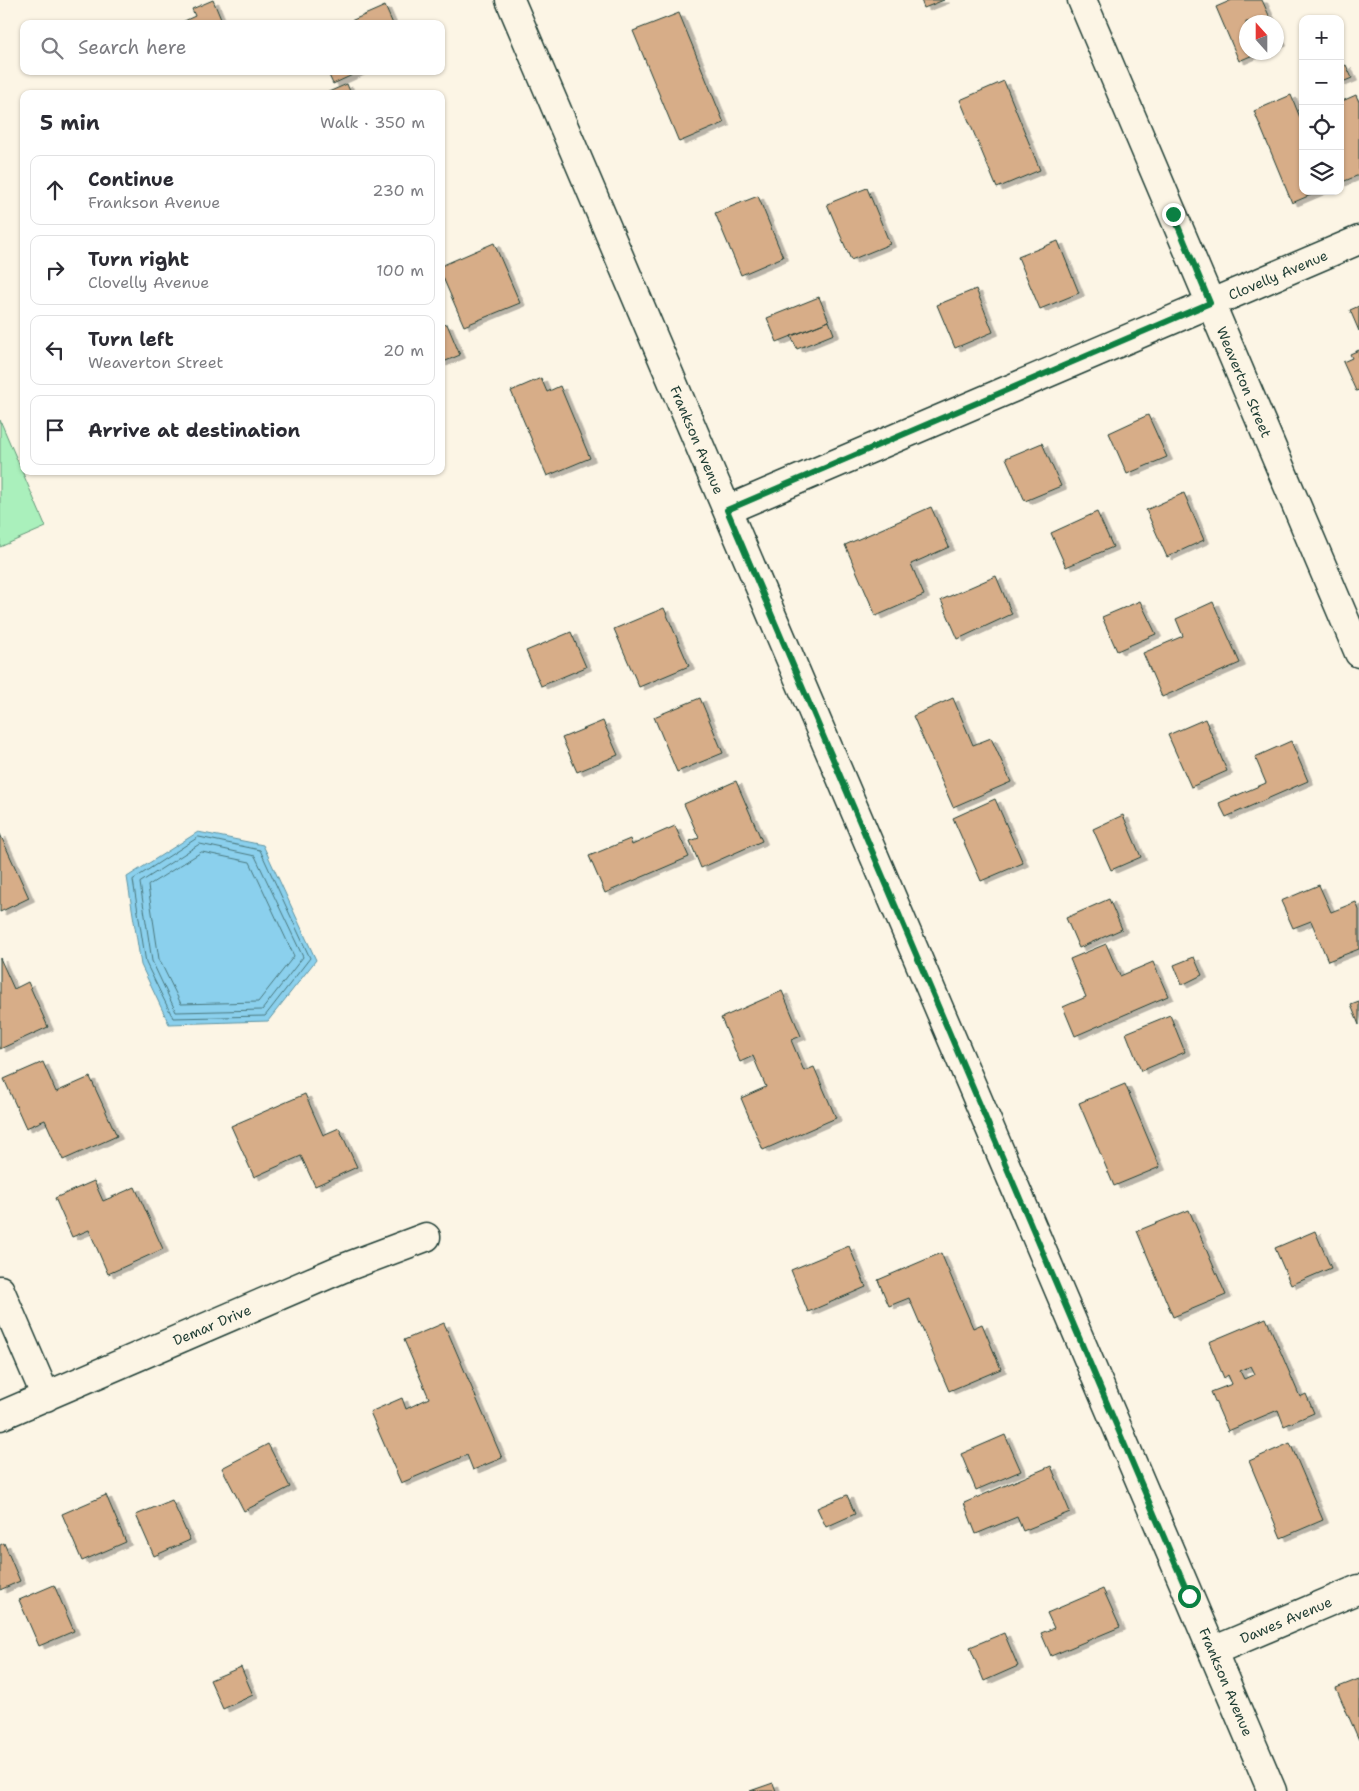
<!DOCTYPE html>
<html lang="en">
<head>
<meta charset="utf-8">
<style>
	:root { --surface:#fff; --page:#f7f7f7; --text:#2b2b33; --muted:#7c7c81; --line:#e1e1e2 }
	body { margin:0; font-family:"Shantell Sans",sans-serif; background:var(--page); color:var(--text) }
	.controls { position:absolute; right:15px; top:15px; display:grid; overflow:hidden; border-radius:10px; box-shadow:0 1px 4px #0004 }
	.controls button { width:45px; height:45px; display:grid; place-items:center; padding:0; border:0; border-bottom:1px solid var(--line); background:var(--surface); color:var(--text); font:25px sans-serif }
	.compass { position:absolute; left:1239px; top:15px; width:45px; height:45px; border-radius:50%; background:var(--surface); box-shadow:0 1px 4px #0004; rotate:339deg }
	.stop { position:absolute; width:15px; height:15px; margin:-11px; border:4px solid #0b8043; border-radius:50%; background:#fff }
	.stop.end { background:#0b8043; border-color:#fff; box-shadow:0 1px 5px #0008 }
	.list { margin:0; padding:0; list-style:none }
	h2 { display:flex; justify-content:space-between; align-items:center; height:65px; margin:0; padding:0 20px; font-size:21px }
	h2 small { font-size:16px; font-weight:400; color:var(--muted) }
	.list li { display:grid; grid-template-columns:32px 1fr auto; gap:15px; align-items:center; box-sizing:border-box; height:70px; margin:0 10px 10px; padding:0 10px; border:1px solid var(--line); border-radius:10px }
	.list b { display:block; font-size:19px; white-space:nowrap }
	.list p { margin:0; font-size:16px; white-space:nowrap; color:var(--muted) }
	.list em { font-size:16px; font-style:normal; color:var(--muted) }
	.icon { flex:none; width:28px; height:28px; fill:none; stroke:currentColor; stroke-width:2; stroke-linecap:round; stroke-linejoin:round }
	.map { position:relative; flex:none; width:1359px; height:1791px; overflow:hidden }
	.search { position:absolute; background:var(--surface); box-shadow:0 1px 4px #0004; left:20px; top:20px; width:425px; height:55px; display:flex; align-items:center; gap:12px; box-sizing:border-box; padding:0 18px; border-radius:10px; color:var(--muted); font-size:19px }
	.panel { position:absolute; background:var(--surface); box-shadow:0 1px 4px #0004; left:20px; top:90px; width:425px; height:385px; border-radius:10px }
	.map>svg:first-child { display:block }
	.green { fill:#aaf0bc; stroke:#649678 }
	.water { fill:#8bd0ed; stroke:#6095a3 }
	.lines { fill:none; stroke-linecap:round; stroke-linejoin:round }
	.shore { stroke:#4a787e; stroke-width:1 }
	.building { fill:#d7ad88; stroke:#1f3d34; fill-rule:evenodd; filter:url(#shadow) }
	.minor-casing { stroke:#1f3d34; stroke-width:31 }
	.minor { stroke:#fcf5e5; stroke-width:28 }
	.route { stroke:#0b8043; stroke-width:6 }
	.labels { text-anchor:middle; stroke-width:4; stroke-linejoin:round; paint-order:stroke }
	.street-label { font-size:14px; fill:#1f3d34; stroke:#fcf5e5 }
</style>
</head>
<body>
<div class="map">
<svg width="1359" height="1791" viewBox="0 0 1359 1791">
	<defs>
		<filter id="shadow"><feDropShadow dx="5.5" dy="3" stdDeviation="0" flood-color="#0004"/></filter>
	</defs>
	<rect width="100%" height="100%" fill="#fcf5e5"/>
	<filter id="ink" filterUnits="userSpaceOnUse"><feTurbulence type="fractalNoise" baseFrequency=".02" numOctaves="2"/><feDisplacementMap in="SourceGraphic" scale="10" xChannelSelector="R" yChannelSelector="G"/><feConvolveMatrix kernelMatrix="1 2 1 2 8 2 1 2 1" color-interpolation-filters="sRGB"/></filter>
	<g filter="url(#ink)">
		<path class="green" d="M0,420l46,107 -46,20z"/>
		<path class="water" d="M198,832l65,13 53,115 -48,61 -99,3 -28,-59 -14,-88z"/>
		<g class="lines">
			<path class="shore" d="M199,837l61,13 50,108 -45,58 -92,2 -27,-55 -13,-83z
				M200,844l55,12 48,101 -41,53 -86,2 -24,-51 -12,-78z
				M202,852l48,10 44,94 -36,46 -77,2 -22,-45 -11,-73z"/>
		</g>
		<path class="building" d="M213,0l10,24h-45l17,-8 -3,-7z
			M921,0h23l-20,8z
			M1232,0h30l10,22h-26v30h14l-21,9 -23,-54z
			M385,6l8,18h-49z
			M679,13l45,110 -45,19 -46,-111z
			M1276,33l5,10 -5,2z
			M1346,65l6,13 -12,5v-15z
			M327,71h34l-28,13z
			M1004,81l36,89 -43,18 -37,-88z
			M347,84l4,10h-27z
			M1291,95l12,30v66h17l-28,12 -38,-92z
			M1356,95l3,7v73l-19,8v-81z
			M867,188l23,56 -39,16 -24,-56z
			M758,196l25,61 -42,18 -26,-62z
			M1058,241l21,52 -39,16 -22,-52z
			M494,243l26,60 -56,23 -23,-53v-7z
			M976,289l17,43 -38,16 -18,-43z
			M819,297l10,24 -52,21 -10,-24z
			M1359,306v25l-9,-21z
			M829,321l5,13 -37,15 -6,-13z
			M447,324l13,31 -19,8v-37z
			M1359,350v40l-3,1 -13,-29 9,-4 -2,-4z
			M541,378l6,14 13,-6 30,72 -43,18 -36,-85z
			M1148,415l19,42 -40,17 -18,-41z
			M1042,443l19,43 -36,15 -19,-43z
			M1184,493l20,47 -37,17 -21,-47z
			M931,507l18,40 -38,17 13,31 -48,21 -31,-71z
			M1097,512l16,35 -47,20 -15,-34z
			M996,576l16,38 -54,25 -17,-39z
			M1140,601l16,33 -39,17 -15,-34z
			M1213,602l27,61 -78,34 -19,-44 40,-17 -7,-17z
			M664,608l25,58 -50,21 -25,-58z
			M571,632l15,35 -45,19 -15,-35z
			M700,698l23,55 -46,19 -23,-55z
			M953,698l20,47 18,-7 20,44 -58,25 -40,-91z
			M1205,719l22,52 -36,16 -23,-52z
			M603,721l15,34 -41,17 -15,-34z
			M1291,741l17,40 -82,36 -7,-14 47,-20 -11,-26z
			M736,781l26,60 -61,27 -11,-27 9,-3 -15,-34z
			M995,799l28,64 -42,18 -28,-63z
			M1123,815l18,42 -30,13 -18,-41z
			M675,826l14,31 -84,36 -16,-37 41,-17 2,6z
			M0,834l29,64 -29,14z
			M1319,885l12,27 25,-10 3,8v39l-31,12 -17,-40 -18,7 -12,-27z
			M1109,899l13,30 -43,19 -13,-30z
			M1106,944l14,32 33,-14 15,34 -93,40 -12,-29 23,-10 -16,-38z
			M1194,957l8,18 -20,10 -8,-20z
			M0,958l14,31 14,-7 20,45 -48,22z
			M782,991l19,45 -10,4 13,31 10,-4 22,51 -73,32 -22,-52 25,-11 -13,-31 -13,6 -19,-44z
			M1359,1002v23l-8,-20z
			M1170,1015l15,37 -44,19 -15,-38z
			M43,1062l13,30 34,-15 27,59 -54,24 -18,-40 -19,8 -22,-49z
			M1125,1084l35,83 -46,19 -35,-83z
			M305,1094l18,41 16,-7 18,39 -42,19 -14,-30 -47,21 -23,-51z
			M94,1181l9,20 32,-14 28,62 -55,25 -19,-44 -17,7 -17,-39z
			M1189,1210l37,85 -53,22 -36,-86z
			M1315,1231l16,37 -40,17 -16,-37z
			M849,1246l17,41 -58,25 -17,-42z
			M941,1253l32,75 9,-4 19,45 -52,22 -40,-93 -20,8 -11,-26z
			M1266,1318l34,79 6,-3 8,19 -30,13 -6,-16 -50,21 -17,-39 21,-8 -4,-9 -4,3 -15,-36zM1251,1366l4,8 -11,5 -4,-8z
			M444,1323l58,135 -29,12 -6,-15 -66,28 -31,-71 32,-14 4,11 23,-11 -25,-58z
			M1005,1435l16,36 -45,19 -15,-36z
			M1290,1443l33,77 -42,18 -32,-77z
			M268,1444l22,43 -46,24 -22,-43z
			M1051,1466l19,46 -47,19 -6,-14 -41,17 -12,-31z
			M106,1495l20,47 -44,19 -20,-47z
			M847,1495l8,19 -29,13 -9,-19z
			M172,1500l18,40 -36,16 -18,-41z
			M4,1543l16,38 -20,9v-45z
			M54,1585l20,46 -35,15 -20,-46z
			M1103,1589l17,38 -69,29 -10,-23 13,-5 -7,-15z
			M1004,1633l14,33 -34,15 -14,-34z
			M241,1667l12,28 -30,14 -13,-29z
			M1359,1679v61l-23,-52z
			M773,1783l3,8h-26z"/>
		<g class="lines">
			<g class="minor-casing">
				<path id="minor" d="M510,0l762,1791
					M1082,0l277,653
					M727,510l632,-270
					M0,1290l46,107
					M0,1416l341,-147 85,-32
					M1213,1651l146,-62"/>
			</g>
			<use href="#minor" class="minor"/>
		</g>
	</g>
	<g class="lines" filter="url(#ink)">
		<path class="route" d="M1173,214l37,89 -483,207 462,1086"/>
	</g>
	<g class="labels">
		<g class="street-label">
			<text transform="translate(1278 275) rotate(-23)" y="5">Clovelly Avenue</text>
			<text transform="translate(1244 382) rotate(67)" y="5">Weaverton Street</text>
			<text transform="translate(697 440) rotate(67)" y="5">Frankson Avenue</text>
			<text transform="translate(212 1325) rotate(-23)" y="5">Demar Drive</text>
			<text transform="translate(1286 1620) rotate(-23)" y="5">Dawes Avenue</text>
			<text transform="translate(1226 1682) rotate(67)" y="5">Frankson Avenue</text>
		</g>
	</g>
</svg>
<div class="controls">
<button>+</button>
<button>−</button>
<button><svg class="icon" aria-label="locate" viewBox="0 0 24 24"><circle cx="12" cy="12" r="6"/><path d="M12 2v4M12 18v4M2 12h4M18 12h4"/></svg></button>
<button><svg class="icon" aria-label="layers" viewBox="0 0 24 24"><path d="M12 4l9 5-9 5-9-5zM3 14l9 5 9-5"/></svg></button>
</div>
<svg class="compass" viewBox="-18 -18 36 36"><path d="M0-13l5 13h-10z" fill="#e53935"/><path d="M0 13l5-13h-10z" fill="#7c7c81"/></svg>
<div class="stop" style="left:1189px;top:1596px"></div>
<div class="stop end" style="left:1173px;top:214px"></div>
<div class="search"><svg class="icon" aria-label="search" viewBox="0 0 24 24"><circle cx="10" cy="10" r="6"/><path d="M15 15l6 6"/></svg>Search here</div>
<section class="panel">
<h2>5 min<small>Walk · 350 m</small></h2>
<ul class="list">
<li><svg class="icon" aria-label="ahead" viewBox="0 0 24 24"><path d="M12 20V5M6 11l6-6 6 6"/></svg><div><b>Continue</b><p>Frankson Avenue</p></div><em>230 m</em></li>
<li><svg class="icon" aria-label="right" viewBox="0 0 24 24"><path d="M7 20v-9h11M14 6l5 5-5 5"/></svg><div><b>Turn right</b><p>Clovelly Avenue</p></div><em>100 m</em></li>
<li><svg class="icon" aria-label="left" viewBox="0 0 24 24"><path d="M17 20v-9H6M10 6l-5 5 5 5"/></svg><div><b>Turn left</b><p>Weaverton Street</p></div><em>20 m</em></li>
<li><svg class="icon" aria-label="arrive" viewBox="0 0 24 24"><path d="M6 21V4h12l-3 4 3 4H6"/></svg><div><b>Arrive at destination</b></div></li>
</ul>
</section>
</div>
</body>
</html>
